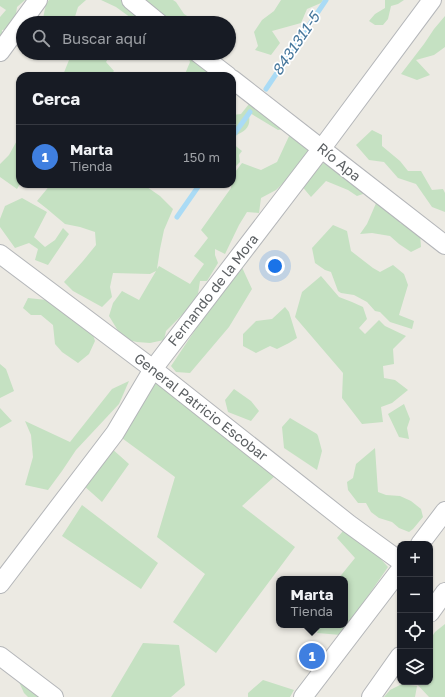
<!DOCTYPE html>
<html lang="es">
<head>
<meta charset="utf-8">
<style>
	:root { --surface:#171b24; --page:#242831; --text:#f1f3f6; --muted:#9ea1a6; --line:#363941; --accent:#7c3aed }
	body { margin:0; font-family:"Golos Text",sans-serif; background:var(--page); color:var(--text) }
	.controls { position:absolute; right:12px; bottom:12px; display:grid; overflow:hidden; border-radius:8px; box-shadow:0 1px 3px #0004 }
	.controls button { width:36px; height:36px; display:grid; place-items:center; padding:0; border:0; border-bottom:1px solid var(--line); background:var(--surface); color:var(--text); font:20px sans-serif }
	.you { position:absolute; left:275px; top:266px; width:14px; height:14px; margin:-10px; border:3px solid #fff; border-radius:50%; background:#1a73e8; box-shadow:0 0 0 6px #1a73e833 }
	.badge { display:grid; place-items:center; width:26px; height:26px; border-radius:50%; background:var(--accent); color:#fff; font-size:13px; font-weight:700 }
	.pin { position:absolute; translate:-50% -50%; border:2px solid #fff; box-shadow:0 1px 4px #0006 }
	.popup { position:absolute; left:276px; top:576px; width:72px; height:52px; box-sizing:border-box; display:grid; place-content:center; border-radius:8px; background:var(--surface); filter:drop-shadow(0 1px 3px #0005); font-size:13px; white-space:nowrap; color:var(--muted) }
	.popup b { font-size:15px; color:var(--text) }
	.popup::after { content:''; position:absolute; left:50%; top:100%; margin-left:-8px; border:8px solid transparent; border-top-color:var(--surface) }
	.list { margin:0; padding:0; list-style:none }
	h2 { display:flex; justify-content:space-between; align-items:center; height:52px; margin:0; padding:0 16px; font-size:17px }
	h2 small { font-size:13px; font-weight:400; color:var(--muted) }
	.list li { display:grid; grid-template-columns:26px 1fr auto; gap:12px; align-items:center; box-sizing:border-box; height:64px; padding:0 16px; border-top:1px solid var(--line) }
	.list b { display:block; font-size:15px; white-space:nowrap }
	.list p { margin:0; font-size:13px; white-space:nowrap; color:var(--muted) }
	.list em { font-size:13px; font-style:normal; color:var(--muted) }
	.icon { flex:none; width:22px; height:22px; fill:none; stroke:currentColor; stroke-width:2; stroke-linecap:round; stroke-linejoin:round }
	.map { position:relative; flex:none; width:445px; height:697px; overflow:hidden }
	.search { position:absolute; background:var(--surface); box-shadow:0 1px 3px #0004; left:16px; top:16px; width:220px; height:44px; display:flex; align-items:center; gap:10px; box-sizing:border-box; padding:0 14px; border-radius:22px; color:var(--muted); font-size:15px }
	.panel { position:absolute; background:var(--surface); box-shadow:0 1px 3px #0004; left:16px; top:72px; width:220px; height:116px; border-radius:12px }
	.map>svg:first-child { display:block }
	.green { fill:#c5e1c2 }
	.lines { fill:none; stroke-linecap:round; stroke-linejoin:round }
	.stream { stroke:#aadbf5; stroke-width:5 }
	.minor-casing { stroke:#b4b6b9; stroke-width:20 }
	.minor { stroke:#fff; stroke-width:18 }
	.labels { text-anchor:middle; stroke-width:3.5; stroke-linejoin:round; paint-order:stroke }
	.street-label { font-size:14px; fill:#5b5f62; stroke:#fff }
	.water-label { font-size:15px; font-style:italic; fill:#47789d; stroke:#fff }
</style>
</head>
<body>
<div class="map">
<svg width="445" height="697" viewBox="0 0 445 697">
	<rect width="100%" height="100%" fill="#eceae3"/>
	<path class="green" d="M0,0h25l-8,7 -3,22 -12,1 1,10 -3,6v-29l6,-7 -6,-4z
		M49,0h37l-8,7 -5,16h-31l4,-19z
		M101,0h37l29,20 -23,-20h29l3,2 8,12 14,9h-26l-2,-2v2h-32l-22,-16z
		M281,0h42l-2,3 -14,6 -6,14 -29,8 8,12 -9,12 -16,-5 3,-4 -4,-14 8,-12 12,-9z
		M385,0h19l-6,4 -7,2 -3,13 -5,6h-8l-6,-4 6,-7 10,-6z
		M445,16v31l-11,8 -18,5 14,15 -13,5 -16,-6 23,-30 10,-15z
		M69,53h42l-5,9 8,9 -5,5h-44l-2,-1 6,-15 -5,-2z
		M187,53h10l18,23h-27l-3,-2 5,-12z
		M250,99l38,29 -10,2 -28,-17 -1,2c2,13 -4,16 -14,21l-3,-1v-20l9,-1 8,-10z
		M372,130l10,5v11l18,15 8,10h13l11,19 11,-1 2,4v19l-13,-5 -16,-23 -18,-6 -14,-16 -15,-2 -13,-15z
		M290,134l20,13 -9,19 -25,24 -15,8 -2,15 -12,-1 -8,13 -14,29 -10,-5v6l3,8 -11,18h-7l-2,13 -10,15 -22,22 -2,9 -14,3 -13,-1 -14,-3 -14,-23 4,-13 9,-12 17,9 17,-29 -6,3 -37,-1 -3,14 2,10 -10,10 -29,-16 -9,-9 19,-21 13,-16 -1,-13 -15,-5 -15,-3 -19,-16 -9,-7 14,-17h109l-13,3 13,9 13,13 -9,21 -4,19 -3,20 2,-3 31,18 14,-20 -10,-8 14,-18 -7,-8 30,-42 1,-12 10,-13 19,7 16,-8z
		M20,135v49l-3,5 -17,-12v-13l9,-9z
		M232,143l10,8 -3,4 1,7 -7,7 -1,3z
		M328,159l41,24 -6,11 -6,2 -9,-6 -22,-9 -15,16 -11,-13z
		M22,198l25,14 -13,25 11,10 10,-7 8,-12 6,6 -21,31 -13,-5 3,-11 -9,-6 -14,5 -15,-21v-8l5,-13z
		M377,201l21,11 2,11 20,10 1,14 -10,5 -12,-8 -9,-8 -18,-3 -12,1 7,-10z
		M333,225l14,6 4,20 22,17 7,4 13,-7 11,9 4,11 -9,30 15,6 -2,8 -22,-7 -10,-10 -5,-1 -8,-9 -13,-7 -13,-2 -3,-2 -7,-19 -6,-2 -10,-7 -3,-15z
		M240,263l12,26 -23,38 -39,46 -14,-1 -5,-6z
		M321,276l18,21 13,5 11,5 4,12 -8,9 6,6 14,-14 6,6 21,10 -13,13 1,15 -11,2 1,12 11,2 13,10 -16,13 -11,4 2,15 -21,2 -20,-26 1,-25 -48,-56 7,-25z
		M28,298l37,4 22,15 8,24 -6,13 -11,9 -16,-11 -7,-8 -2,-19 -12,-10h-10l-8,-7z
		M285,307l4,5 8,26 -8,5 -12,6 -7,-3 -14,7 -13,-7v-12l13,-13 16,-2z
		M0,364l6,5 8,22 -14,7z
		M129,381l-10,23 -43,46 -14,21 -14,19 -23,-5 8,-28 -2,-22 -6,-14 45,21 42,-53z
		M154,382l132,84 -44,40 53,41 -79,106 -43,-31 32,-48 -48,-37 18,-60 -60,-44z
		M234,389l17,12 8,10 -8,10 -23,-9 -3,-12z
		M404,404l6,15 -3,9 2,11 -10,-2 -11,-23z
		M0,408l12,13 -12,7z
		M290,418l27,16 1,2 4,15 -5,19 -33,-22 -2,-21z
		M101,439l28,25 -27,38 -28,-25z
		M375,448l3,44 8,3 14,1 11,5 10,8 2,8 -10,12 -4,3 -10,-4 -7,-6 -13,-4 -8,-6 -5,-9h-8l-10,-13 -1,-8 6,-4 3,-14z
		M82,505l76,58 -17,26 -79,-53z
		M349,524l39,43 -47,68 -24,-2 3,-8h25v-46h-7l17,-21 -18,-20z
		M445,624v73h-16l-14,-15h15v-42l5,-8z
		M143,643l36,2 6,40 -14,12h-60z
		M28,677l17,20h-17l-4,-4 -5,-11z
		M263,680l31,10 -4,7h-42v-4z
		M402,684l15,2 -2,11h-31l6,-7z"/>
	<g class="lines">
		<path class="stream" d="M266,89l60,-89
			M232,137l18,-25
			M177,217l23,-33"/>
		<g class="minor-casing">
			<path id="minor" d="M131,0l28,23
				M0,52l38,-52
				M198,53l30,23
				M232,79c71,55 142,111 213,166
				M0,254l153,115 196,155 51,37
				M420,544l25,-33
				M0,584l115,-151 38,-64 169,-221 110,-148
				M430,613l15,-21
				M0,656l54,41
				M303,697l97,-127
				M371,697l29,-41"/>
		</g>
		<use href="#minor" class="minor"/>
	</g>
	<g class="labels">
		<g class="street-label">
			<text transform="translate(339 162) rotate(39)" y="5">Río Apa</text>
			<text transform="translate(213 290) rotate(-52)" y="5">Fernando de la Mora</text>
			<text transform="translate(201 407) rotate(38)" y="5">General Patricio Escobar</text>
		</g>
		<g class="water-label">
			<text transform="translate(296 44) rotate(-56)" y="5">8431311-5</text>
		</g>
	</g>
</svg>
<div class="controls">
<button>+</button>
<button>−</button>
<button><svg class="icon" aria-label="locate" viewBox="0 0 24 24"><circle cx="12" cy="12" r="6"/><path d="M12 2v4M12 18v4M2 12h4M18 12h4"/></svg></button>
<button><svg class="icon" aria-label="layers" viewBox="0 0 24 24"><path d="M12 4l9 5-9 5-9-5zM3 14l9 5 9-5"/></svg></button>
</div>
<div class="you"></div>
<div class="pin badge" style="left:312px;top:656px;background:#3f7fe0">1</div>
<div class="popup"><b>Marta</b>Tienda</div>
<div class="search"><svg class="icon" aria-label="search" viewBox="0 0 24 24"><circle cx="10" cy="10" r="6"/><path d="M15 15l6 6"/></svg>Buscar aquí</div>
<section class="panel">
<h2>Cerca<small></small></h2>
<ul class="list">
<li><span class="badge" style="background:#3f7fe0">1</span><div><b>Marta</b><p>Tienda</p></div><em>150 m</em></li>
</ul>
</section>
</div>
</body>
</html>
